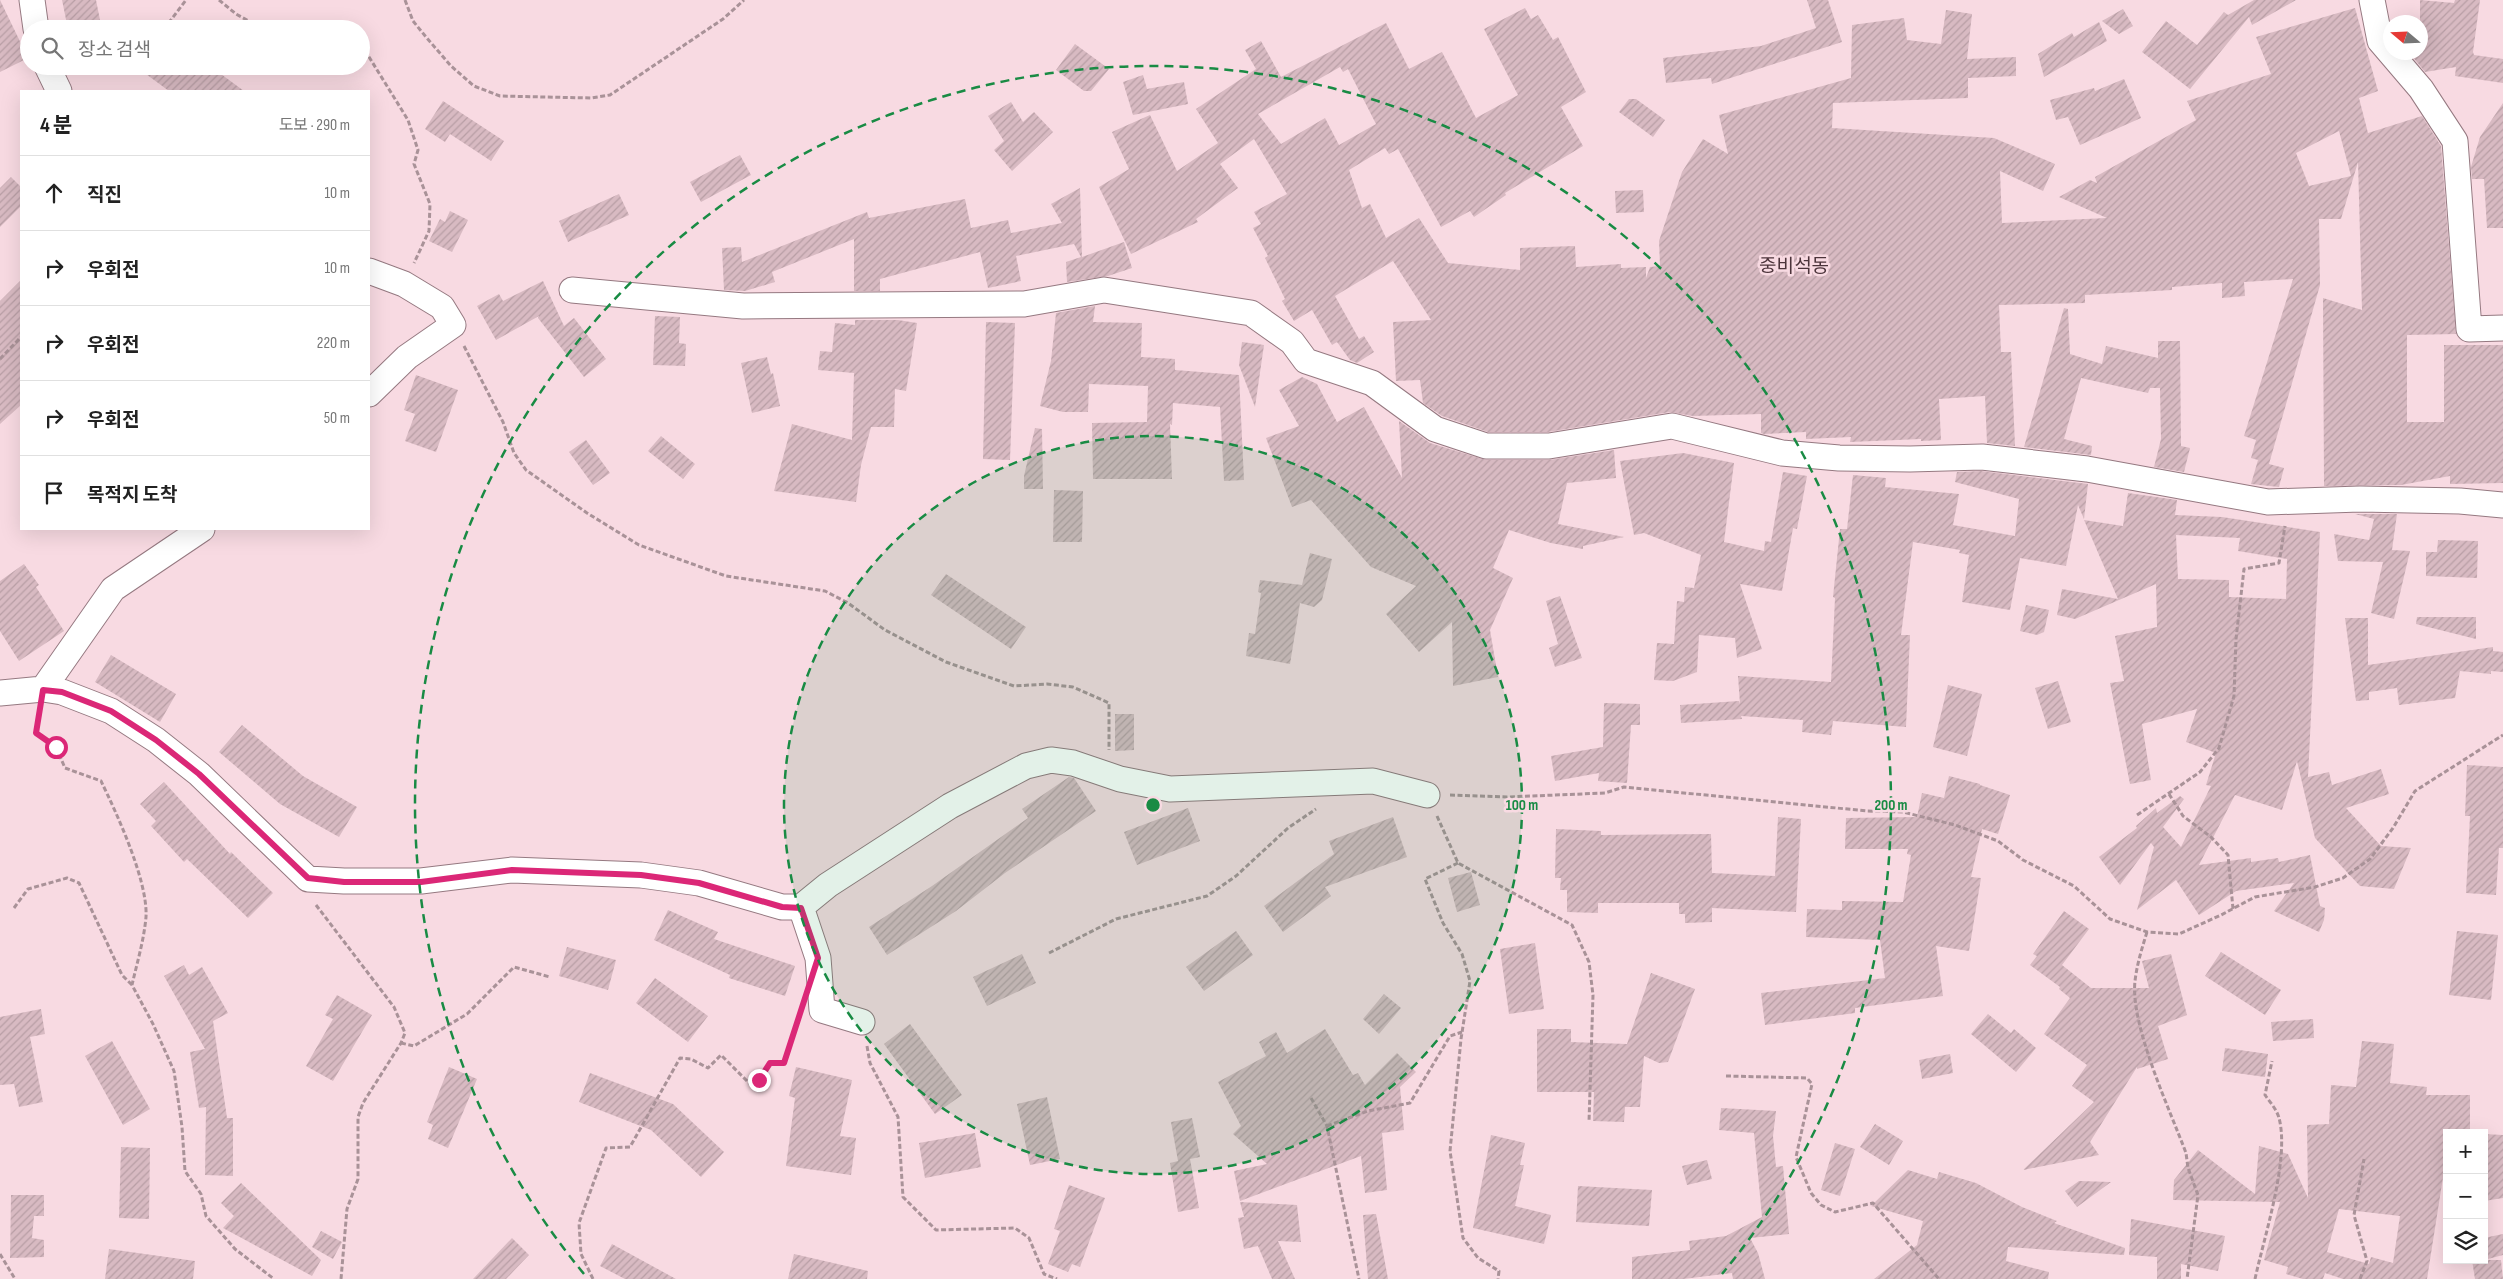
<!DOCTYPE html>
<html lang="ko">
<head>
<meta charset="utf-8">
<style>
	:root { --surface:#fff; --page:#f6f6f6; --text:#222; --muted:#767676; --line:#e0e0e0 }
	body { margin:0; font-family:"Sofia Sans Condensed","Noto Sans KR",sans-serif; background:var(--page); color:var(--text) }
	.controls { position:absolute; right:15px; bottom:15px; display:grid; overflow:hidden; border-radius:0px; box-shadow:0 5px 20px #0002 }
	.controls button { width:45px; height:45px; display:grid; place-items:center; padding:0; border:0; border-bottom:1px solid var(--line); background:var(--surface); color:var(--text); font:25px sans-serif }
	.compass { position:absolute; left:2383px; top:15px; width:45px; height:45px; border-radius:50%; background:var(--surface); box-shadow:0 5px 20px #0002; rotate:289deg }
	.stop { position:absolute; width:15px; height:15px; margin:-11px; border:4px solid #db2777; border-radius:50%; background:#fff }
	.stop.end { background:#db2777; border-color:#fff; box-shadow:0 1px 5px #0008 }
	.list { margin:0; padding:0; list-style:none }
	h2 { display:flex; justify-content:space-between; align-items:center; height:65px; margin:0; padding:0 20px; font-size:21px }
	h2 small { font-size:16px; font-weight:400; color:var(--muted) }
	.list li { display:grid; grid-template-columns:32px 1fr auto; gap:15px; align-items:center; box-sizing:border-box; height:75px; padding:0 20px; border-top:1px solid var(--line) }
	.list b { display:block; font-size:19px; white-space:nowrap }
	.list em { font-size:16px; font-style:normal; color:var(--muted) }
	.icon { flex:none; width:28px; height:28px; fill:none; stroke:currentColor; stroke-width:2; stroke-linecap:round; stroke-linejoin:round }
	.map { position:relative; flex:none; width:2503px; height:1279px; overflow:hidden }
	.search { position:absolute; background:var(--surface); box-shadow:0 5px 20px #0002; left:20px; top:20px; width:350px; height:55px; display:flex; align-items:center; gap:12px; box-sizing:border-box; padding:0 18px; border-radius:28px; color:var(--muted); font-size:19px }
	.panel { position:absolute; background:var(--surface); box-shadow:0 5px 20px #0002; left:20px; top:90px; width:350px; height:440px; border-radius:0px }
	.map>svg:first-child { display:block }
	.building { fill:url(#building-hatch); fill-rule:evenodd }
	.lines { fill:none; stroke-linecap:round; stroke-linejoin:round }
	.street-casing { stroke:#957981; stroke-width:27 }
	.path { stroke:#a99298; stroke-width:3; stroke-dasharray:5 2.5; stroke-linecap:butt }
	.street { stroke:#fff; stroke-width:25 }
	.route { stroke:#db2777; stroke-width:6 }
	.ring { fill:none; stroke:#198b44; stroke-width:2.5; stroke-dasharray:9 6 }
	.labels { text-anchor:middle; stroke-width:5; stroke-linejoin:round; paint-order:stroke }
	.quarter-label { font-size:19px; fill:#4c343b; stroke:#f8dae2 }
	.centre { fill:#198b44; stroke:#f8dae2; stroke-width:2.5 }
	.ring-label { font-size:15px; text-anchor:middle; font-weight:bold; fill:#198b44; stroke:#f8dae2; stroke-width:5; stroke-linejoin:round; paint-order:stroke }
</style>
</head>
<body>
<div class="map">
<svg width="2503" height="1279" viewBox="0 0 2503 1279">
	<defs>
		<pattern id="building-hatch" width="6" height="6" patternUnits="userSpaceOnUse" patternTransform="scale(1.25)"><rect width="6" height="6" fill="#d8bac2"/><path d="M-1 1l2-2M0 6l6-6M5 7l2-2" fill="none" stroke="#b89ea5"/></pattern>
	</defs>
	<rect width="100%" height="100%" fill="#f8dae2"/>
	<path class="building" d="M0,0l28,58 -28,14z
		M62,0h34l5,25 -33,4z
		M1807,0h21l14,42 -130,42 -1,-6 -45,5 -3,-25 98,-12 55,-18z
		M2254,0h42l-44,25 -3,-8 -59,72 -48,-37 24,-31 31,24 27,-33 4,3z
		M2420,0l34,3 1,-3h25l-7,52 1,3 29,4v24l-48,-7 1,-9 -31,5 -16,-20h11z
		M1525,8l6,11 7,-4 15,25 5,-3 28,55 -25,15 22,39 -78,47 1,2 -32,22 -4,-6 -29,16 -43,-78 -9,5 -4,-6 -36,22 13,38 8,-4 16,34 33,-20 29,45 72,7v-22l55,-2 1,21 45,-3v4l25,-1v11l4,-11 10,-1 -1,-25 23,-69 21,-33 25,15 -9,-39 132,-37 1,-53 52,-7 3,22 34,4 5,-34 26,4 -5,45 49,-2v19l-48,2v20l-135,5 -1,25 162,10 61,26 -12,27 -43,-20 2,52 105,-5 -48,-21 31,-17 7,3 -2,-6 101,-57 -9,-19 84,-27 -15,-37 99,-29 23,83 -19,7 9,35 54,-17 19,30 15,188 -49,1v87h37v-77h59v138l-53,1v-8l-49,9 -77,1 -1,-188 39,12 -4,-148 -17,57h-22l1,66 -51,179 15,4 -5,19 -28,-3 7,-24 7,2 -14,-4 5,-18 -12,-4 49,-157 -49,3 1,14 -23,2v-15l-50,4v3l-87,5v8l-86,2 2,47h10l4,94 -28,-3 -2,-47 -46,3 2,41 -20,1v-2l-71,3 1,-5 -45,2v-7l-42,2 -3,-1v-19l-68,2 -23,-4 -122,20h-60l-46,-16 -19,-13 -3,-23 -24,1 -3,-59 38,-2 -38,-59 -58,35 24,43 5,-3 10,16 -17,11 -7,-3 -13,-18 -5,3 -20,-35 -18,11 -12,-20 3,-2 -20,-41 3,-2 -15,-28 8,-4 -7,-12 33,-18 -33,-55 -34,25 18,24 -42,31 2,3 -67,32 -32,-67 30,-18 -17,-37 38,-17 27,56 41,-28 -22,-34 60,-40 -11,-19 16,-9 20,36 105,-54 23,46 33,-17 34,66 42,-23 -34,-66zM1340,67l3,5 5,-3 28,55 -37,21 -14,-27 -44,26 -23,-30zM2339,131l12,45 -42,10 -13,-33z
		M2123,9l10,17 -14,8 -17,-13z
		M2099,22l8,19 -63,36 -6,-23 34,-21 2,4z
		M1075,44l34,25 -18,22h-7l-28,-21z
		M135,66h75l34,25h-75z
		M1143,75l4,14 37,-7 4,22 -55,11 -10,-33z
		M2124,79l17,39 -61,27 -12,-28 -12,3 -6,-20 44,-12 1,3z
		M1629,99h7l29,21 -12,17 -34,-25z
		M443,101l61,40 -13,20 -41,-27 -5,8 -20,-13z
		M1011,102l12,20 11,-10 19,20 -41,39 -18,-21 10,-9 -16,-25z
		M2503,103v125h-16l-3,-49h-12l-1,-12 9,-30z
		M740,155l11,20 -50,27 -11,-20z
		M11,177l10,10v19l-21,21v-39z
		M1080,188l2,69 42,-15 8,26 -24,8 -41,6 -1,-20 15,-5 -7,-13 -58,12 5,25 -33,7 -8,-36 -100,27v12h-26v-52l-82,33 3,10 -30,9 -21,-1 -2,-42 19,-1 1,15 125,-50 2,6 96,-19 6,29 37,-8 3,13 51,-10 -11,-19z
		M1643,190l1,22 -28,1 -1,-22z
		M619,194l10,21 -61,27 -9,-21z
		M450,211l18,9 -16,32 -23,-11 11,-22 5,3z
		M21,280v125l-21,19v-123z
		M543,281l21,45 10,-8 32,41 -22,18 -46,-59 1,-2 -43,24 -19,-34 22,-12 4,7z
		M1095,306l-2,16 49,1 -1,34 34,2v11l64,5 5,105 -20,1 -4,-74 -47,-4 -1,22 -2,-1 2,55h-79l-1,-56 55,-1 1,-36 -59,-2 -1,28h-25l-23,-6 11,-45 5,-48z
		M2064,308l4,1 2,45 32,10 4,-18 52,12v-17h22l1,105 9,2 -6,24 -30,-5 7,-28 -1,-51h-10l-2,5 -67,-15 -17,61 28,7 -1,9 -67,-8z
		M655,316l25,1 -1,26 7,1 -1,22 -32,-1z
		M855,320h43l19,3 -11,68 -11,-2 -1,38h-23l-10,38 -5,37 -82,-11 18,-67 60,16 2,-67 -36,-3 2,-19 12,1 3,-29 20,2z
		M986,322l29,1 -5,137 -27,-1z
		M1242,342l22,3 -9,62 -16,-42z
		M767,357l4,17 2,-1 7,33 -28,7 -11,-50z
		M416,375l42,15 -22,62 -31,-11 10,-27 -11,-4z
		M1302,377l15,7 20,38 27,-15 38,71 -3,-57 31,22 56,17h63l65,-10 2,28 -49,5 -9,41 66,13 -41,9v3l-32,-6 -42,-13 -16,38 20,10 -23,52 8,47 -45,9 -1,-64 -33,30 -33,-38 30,-28 -45,-19 -60,-67 -19,7 -26,-69 33,-12 -20,-36z
		M1035,428l7,1 1,60h-19v-13z
		M661,436l34,28 -12,15 -35,-28z
		M586,440l24,33 -17,12 -24,-33z
		M1683,453l51,10 -10,79 40,9 1,-10 6,1 12,-70 24,4 -10,53 -4,-1 -11,63 -42,-7 22,65 -25,9 -2,-20 -36,-3 -2,37 -24,9 -19,-1 3,-37 17,1 3,-43 7,1 1,-15 9,1 7,-33 -57,-22 -10,2 -14,-74z
		M1981,471l107,13 -4,35 -6,-14 -12,61 -46,-8 -10,52 -48,-8 7,-47 -10,-2 1,-3 -47,-8 -12,93h9l-4,92 -73,-6 -2,14 -29,-3 1,-12 -62,-4 1,3 -61,4 -1,-18 59,-4 1,3 -2,-28 93,6 4,-84 -2,-1 7,-68h7l6,-54 33,3 -1,9 74,7 -6,31 62,11 4,-37 -64,-17 2,-10z
		M1054,490l29,1 -1,51h-29z
		M2128,493l49,7 -2,15 47,2 98,15 -12,245 21,-5 3,13 49,-16 8,25 -43,14 35,38 30,2 -17,41 -34,-3 -45,-48 -18,-77 -15,49 -47,-15 -36,70 52,-7v4l27,-4 1,4 31,-7 10,51 5,2 -1,12 -5,12 -45,-21 20,-28 -58,8 -37,24 -23,-35 -39,30 17,-63 -3,-4 -31,42 -21,-28 38,-29 -1,-2 20,-18 1,5 23,-17 4,3 -21,28 18,20 30,-61 -5,-1 10,-32 -30,-11 11,-33 -55,15 9,56 -21,4 -20,-101 14,-2 -9,-45 42,-9 -1,-43 -81,35 -18,-4 5,-26 56,10 -34,-79 39,6zM2176,535l64,3 -2,13 49,8 -1,40 -57,-2v-17l-51,-1z
		M2355,514h42l-5,36 18,1 -16,68 -23,-6 12,-51 -45,-1 -4,-27 35,6 5,-21z
		M2438,540l40,1 -1,37 -51,-2v-24h11z
		M1310,553l22,6 -10,41 -8,7 -14,-4 -10,61 -44,-8 3,-23 6,1 6,-41 -3,-1 2,-12 42,5z
		M24,564l15,21 -3,2 28,44 -45,30 -19,-30v-50z
		M946,574l80,53 -15,22 -80,-54z
		M1560,596l22,62 -27,9 -6,-19 9,-4 -12,-43z
		M2026,605l23,5 -5,22 -7,3 -17,-4z
		M2417,617h59v22l-60,-15z
		M2345,618h23v47l125,-18v4l10,1v20l-12,-1v3l-31,-3 -5,27 -56,7 -2,-17 -28,4v8l-13,1z
		M111,655l65,39 -16,28 -65,-40z
		M2058,681l13,41 -23,7 -13,-41z
		M1948,685l34,9 -15,62 -34,-9z
		M1604,703l36,1v21h-9l-4,58 -29,-2 1,-8 -44,8 -4,-25 52,-9z
		M1115,714h19v36l-19,1z
		M242,725l61,51 54,31 -18,30 -59,-33 -61,-52z
		M2467,765l36,2v81h-4l-3,47 -30,-2 4,-77h-5z
		M1949,776l31,8v1l30,10 -12,39 -16,-5 -11,48 10,1 -12,73 -33,-5 7,50 -88,12v5l-90,12 -4,-32 124,-15 -5,-38 -74,-3 1,-28 35,1v-9l61,1 8,-47 -4,-1 1,-5h-63l1,-31 71,-1 5,-24 22,5z
		M1069,777l5,1 22,33 -91,62 -49,38 -69,44 -18,-28 63,-41 96,-68 -6,-9z
		M164,782l66,72 1,-2 42,41 -25,25 -61,-59 -3,3 -33,-36 5,-5 -16,-17z
		M1188,808l12,33 -63,24 -13,-33z
		M1393,817l14,40 -82,30 6,9 -48,36 -19,-26 70,-52 -5,-13z
		M1778,817l23,2 -5,93 -84,-4v14l-27,1v-9h-6v-11h-81v10l-31,-1v-22h-7l1,-12h-6l1,-49 45,2v4l110,-1 1,39 63,3z
		M1471,872l9,33 -23,7 -9,-34z
		M668,910l50,22 -4,7 81,27 -10,30 -56,-18 1,-3 -76,-35z
		M2064,911l25,18 -27,36 29,23h58l-7,-27 29,-7 16,61 -29,11 10,33 -31,10v-2l-47,75 9,13 -76,15 71,-68 -22,-16 15,-21 -43,-31 26,-36 -11,-9 1,-2 -30,-22 7,-9 -4,-2z
		M1236,931l17,24 -49,36 -18,-24z
		M2457,931l41,4 -7,65 -42,-5z
		M1535,943l9,66 -35,5 -9,-65z
		M567,947l49,13 -8,30 -49,-14z
		M2221,952l60,38 -16,25 -60,-39z
		M1022,954l14,29 -49,23 -14,-29z
		M184,965l5,10 13,-8 26,46 -15,8 14,97h6v58l-28,-1 1,-68 -7,1 -9,-56 15,-3 -41,-73z
		M1651,973l44,16 -27,73 -9,1 -15,-7 -4,51h-15l-1,15 -31,-1 1,-29h-57v-63h34v13l56,2z
		M655,978l53,38 -20,26 -52,-39z
		M1384,994l17,14 -22,26 -16,-15z
		M337,995l35,20 -39,66 -27,-15 27,-47 -8,-4z
		M41,1009l4,25 -15,3 13,65 -24,5 -5,-23 -14,1v-68z
		M1988,1014l23,19 3,-4 22,19 -20,24 -45,-38z
		M2313,1019l1,19 -41,3 -2,-19z
		M910,1024l52,71 -27,19 -51,-70z
		M1325,1029l28,46 5,-2 7,12 32,-32 19,19 -16,15 4,43 -22,3 5,57 -22,3 -4,-37 -121,45 -6,-30 33,-7 -34,-30 8,-8 -23,-44 48,-26 -7,-14 17,-10 11,21z
		M112,1041l38,68 -27,16 -38,-69z
		M2362,1041l32,3 -4,39 37,4 -1,8h44v38h-23v19l-20,127h-84l-18,-6 -2,6h-20l-17,-5 2,-7 -24,-7 16,-58 -107,-2 1,-20 24,-30 57,44 4,-48 29,8 20,44 -1,-73 22,-1 2,-39 25,2zM2339,1209l61,7 -7,47 -22,-6 -2,7 -42,-12z
		M2225,1048l43,6 -3,23 -43,-6z
		M1950,1054l3,19 -31,6 -3,-19z
		M449,1067l28,12 -29,69 -20,-9 5,-14 -6,-3z
		M796,1067l56,13 -12,56 16,2 -5,37 -65,-9 9,-68 -6,-2z
		M590,1073l83,31 51,48 -23,25 -50,-47 -72,-28z
		M1047,1097l13,62 -30,6 -13,-61z
		M1721,1108l55,3 -3,25 3,31 7,-1 6,68 -39,4 8,15 7,26h-32l-1,-6 -49,6h-51v-22l58,-7 -1,-9 37,-5 36,-19 -8,-84 -35,-3z
		M1192,1118l8,39 -10,2 9,49 -21,4 -8,-49 8,-2 -7,-39z
		M1875,1124l28,17 -14,24 -29,-18z
		M975,1133l6,34 -56,11 -6,-35z
		M2484,1134l19,1v63l-19,3z
		M1491,1135l34,8 -5,22h4l-9,41 36,9 -7,29 -71,-16z
		M1835,1143l20,6 -15,47 -19,-6z
		M121,1147l29,1 -1,71 -30,-1z
		M1707,1160l5,19 -25,6 -5,-19z
		M1908,1170l29,9 2,-7 37,11 46,24 35,14 -3,2 71,25 -1,7 -116,-8 -2,14 43,11 -1,7h-174l43,-34 6,-24 -52,-15z
		M2079,1181l32,1 -34,25 -12,-16z
		M241,1183l80,77 -9,16 -89,-48 11,-12 -13,-13z
		M1069,1185l36,13 -25,69 -8,-3 -4,8 -20,-8 12,-33 -6,-2z
		M1578,1186l74,4 -3,36 -73,-4z
		M11,1195h33v21h-10l-2,22 12,2v17l-34,1z
		M1240,1202l57,3 4,37 -23,-1 17,38h-23l-14,-33 -14,3 -6,-31 6,-1z
		M1376,1214l12,65h-20l-5,-64z
		M2131,1219l94,17 -7,35 -37,-7v15h-24v-22l-28,-2z
		M321,1231l21,11 -9,17 -21,-12z
		M2503,1234v21l-19,5v-22z
		M512,1238l17,17 -23,24h-33z
		M612,1244l64,35h-51l-25,-13z
		M109,1249l86,12 -2,18h-88z
		M794,1254l74,17 -1,8h-79z
		M2472,1260h29l2,19h-28z"/>
	<g class="lines">
		<g class="street-casing">
			<path id="street" d="M32,0l4,29
				M2372,0l8,41 41,48 34,52 14,188 34,-1
				M47,66l12,25
				M369,271l35,13 38,23 11,18 -46,32 -38,37
				M572,290l171,16 281,-2 80,-14 147,23 41,29 14,19 66,22 63,46 51,17h63l123,-20 110,27 57,5 71,1 72,-2 105,12 181,33 92,-3 100,2 43,4
				M43,689l70,-100 89,-60
				M0,693l43,-4 19,3 49,19 45,29 43,34 109,105 36,2h77l91,-11 129,5 58,8 83,24h19l27,-22 122,-79 76,-40 25,-6 22,3 47,16 50,10 203,-8 54,14
				M801,907l17,51 4,52 40,12"/>
		</g>
		<path class="path" d="M219,0l17,14 27,15
			M405,0l8,21 13,16 25,29 23,20 26,10 91,2 19,-3 113,-76 21,-19
			M123,29h11
			M164,29l22,-29
			M361,44l47,76 10,30 -4,14 16,40 -1,27 -15,32
			M464,346l39,76 11,31 12,17 61,43 52,32 87,31 99,15 23,12 37,27 61,32 68,24 33,-2 26,3 36,16v47
			M0,359l21,-22
			M39,713l-3,20 20,14 9,21 36,13c16,33 47,100 45,136 -2,23 -9,46 -14,68l21,39 21,47 8,56 3,44 16,23 5,22 29,33 39,30
			M2169,794l14,22 28,21 17,18 5,54
			M1450,795l57,2 98,-4 19,-6 243,24 36,1 52,13 43,16 25,19 51,26 36,33 37,13 32,2 42,-19 34,-18 60,-10 28,-9 27,-19 23,-31 22,-37 88,-56
			M2137,815l63,-43 19,-24 15,-52 2,-57 8,-70 35,-6 6,-37
			M1437,816l21,47 114,62 17,37 4,33 -4,127
			M1458,863l-33,16 18,44 19,31 8,27 -9,58 -11,112 13,87 15,20 21,13 -1,8
			M316,905l78,102 11,26 -4,10 -38,60 -5,14v62l-11,30 -6,70
			M14,908l14,-19 39,-11 12,5 43,92 10,10
			M2147,932c-5,16 -10,32 -12,49 -5,44 35,129 51,172l2,15 10,27 -11,84
			M1049,953l67,-34 91,-23 29,-20 52,-48 28,-19
			M401,1043l13,3 53,-32 47,-47 36,10
			M867,1046l3,17 28,54 5,80 33,33 79,-2 14,10 15,36 13,5
			M1726,1076l81,2 5,6 -16,73 15,36 10,12 14,7 38,-9 66,76
			M1311,1098l16,28 32,153
			M1327,1126l41,-15 42,-8 40,-67 12,-4
			M0,1254l15,25
			M593,1279l-12,-25 -2,-31 27,-75 24,-1 50,-89 11,1 17,9 13,-13 34,34 14,-26h15l15,-44
			M2255,1279c9,-42 35,-120 24,-161 -2,-8 -9,-16 -14,-23l7,-34
			M2360,1279l7,-18 -13,-46 10,-56"/>
		<use href="#street" class="street"/>
	</g>
	<g class="lines">
		<path class="route" d="M56,747l-20,-14 7,-43 19,2 49,19 45,29 43,34 109,104 36,4h77l91,-12 129,5 58,8 83,24 19,1 17,50 -34,105h-14l-11,17"/>
	</g>
	<circle cx="1153" cy="805" r="369" fill="#198b44" fill-opacity=".12"/>
	<g class="ring">
		<circle cx="1153" cy="805" r="369"/>
		<path d="M584 1274A738 738 0 1 1 1722 1274"/>
	</g>
	<g class="labels">
		<g class="quarter-label">
			<text x="1794" y="272">중비석동</text>
		</g>
	</g>
	<circle cx="1153" cy="805" r="8" class="centre"/>
	<g class="ring-label">
		<text x="1522" y="810">100 m</text>
		<text x="1891" y="810">200 m</text>
	</g>
</svg>
<div class="controls">
<button>+</button>
<button>−</button>
<button><svg class="icon" aria-label="layers" viewBox="0 0 24 24"><path d="M12 4l9 5-9 5-9-5zM3 14l9 5 9-5"/></svg></button>
</div>
<svg class="compass" viewBox="-18 -18 36 36"><path d="M0-13l5 13h-10z" fill="#e53935"/><path d="M0 13l5-13h-10z" fill="#767676"/></svg>
<div class="stop" style="left:56px;top:747px"></div>
<div class="stop end" style="left:759px;top:1080px"></div>
<div class="search"><svg class="icon" aria-label="search" viewBox="0 0 24 24"><circle cx="10" cy="10" r="6"/><path d="M15 15l6 6"/></svg>장소 검색</div>
<section class="panel">
<h2>4 분<small>도보 · 290 m</small></h2>
<ul class="list">
<li><svg class="icon" aria-label="ahead" viewBox="0 0 24 24"><path d="M12 20V5M6 11l6-6 6 6"/></svg><div><b>직진</b></div><em>10 m</em></li>
<li><svg class="icon" aria-label="right" viewBox="0 0 24 24"><path d="M7 20v-9h11M14 6l5 5-5 5"/></svg><div><b>우회전</b></div><em>10 m</em></li>
<li><svg class="icon" aria-label="right" viewBox="0 0 24 24"><path d="M7 20v-9h11M14 6l5 5-5 5"/></svg><div><b>우회전</b></div><em>220 m</em></li>
<li><svg class="icon" aria-label="right" viewBox="0 0 24 24"><path d="M7 20v-9h11M14 6l5 5-5 5"/></svg><div><b>우회전</b></div><em>50 m</em></li>
<li><svg class="icon" aria-label="arrive" viewBox="0 0 24 24"><path d="M6 21V4h12l-3 4 3 4H6"/></svg><div><b>목적지 도착</b></div></li>
</ul>
</section>
</div>
</body>
</html>
